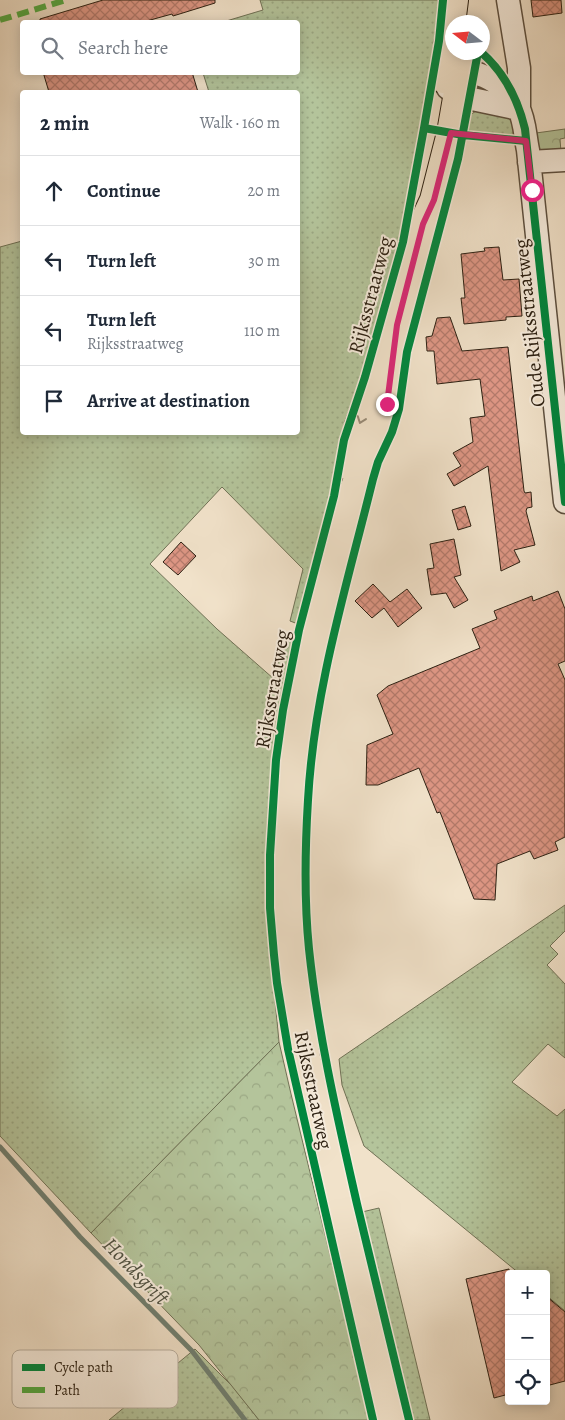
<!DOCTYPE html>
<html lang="en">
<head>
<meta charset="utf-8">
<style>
	:root { --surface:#fff; --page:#f2f2f3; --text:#1f2937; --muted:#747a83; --line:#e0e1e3 }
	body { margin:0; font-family:Alegreya,serif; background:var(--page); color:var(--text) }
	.controls { position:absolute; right:15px; bottom:15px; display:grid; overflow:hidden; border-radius:5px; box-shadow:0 2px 12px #0003 }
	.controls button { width:45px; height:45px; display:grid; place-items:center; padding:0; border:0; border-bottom:1px solid var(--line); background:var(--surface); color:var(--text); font:25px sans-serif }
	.compass { position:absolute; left:445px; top:15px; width:45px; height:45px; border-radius:50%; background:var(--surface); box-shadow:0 2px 12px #0003; rotate:286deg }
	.stop { position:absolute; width:15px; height:15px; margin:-11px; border:4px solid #db2777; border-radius:50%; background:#fff }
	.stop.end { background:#db2777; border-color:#fff; box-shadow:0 1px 5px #0008 }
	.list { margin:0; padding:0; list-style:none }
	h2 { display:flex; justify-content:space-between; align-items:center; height:65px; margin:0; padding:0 20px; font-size:21px }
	h2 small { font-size:16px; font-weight:400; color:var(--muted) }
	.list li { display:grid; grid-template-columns:32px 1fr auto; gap:15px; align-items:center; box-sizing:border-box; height:70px; padding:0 20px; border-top:1px solid var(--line) }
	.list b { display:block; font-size:19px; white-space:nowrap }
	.list p { margin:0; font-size:16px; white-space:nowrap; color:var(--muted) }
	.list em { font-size:16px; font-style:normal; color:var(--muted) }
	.icon { flex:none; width:28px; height:28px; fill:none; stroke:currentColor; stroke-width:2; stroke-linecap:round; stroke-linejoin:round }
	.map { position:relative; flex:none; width:565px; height:1420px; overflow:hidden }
	.search { position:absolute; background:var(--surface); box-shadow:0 2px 12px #0003; left:20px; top:20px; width:280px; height:55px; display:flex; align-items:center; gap:12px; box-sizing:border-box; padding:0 18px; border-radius:5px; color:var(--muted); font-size:19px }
	.panel { position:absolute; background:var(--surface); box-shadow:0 2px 12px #0003; left:20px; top:90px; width:280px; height:345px; border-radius:5px }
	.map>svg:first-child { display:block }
	.grass { fill:url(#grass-dots); stroke:#707256 }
	.forest { fill:url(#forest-crowns); stroke:#707256 }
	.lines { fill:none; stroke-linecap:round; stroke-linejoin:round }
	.stream { stroke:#6f7f71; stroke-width:5 }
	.building { fill:url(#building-cross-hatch); stroke:#2c2012 }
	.minor-casing { stroke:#5d5040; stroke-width:25 }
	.major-casing { stroke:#2c2012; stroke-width:30 }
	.minor { stroke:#f6ecdd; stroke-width:22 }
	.major { stroke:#f1e2ca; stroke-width:28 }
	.quiet { stroke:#54aa42; stroke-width:6; stroke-dasharray:12 6; stroke-linecap:butt }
	.cycleway-casing { stroke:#f6ecdd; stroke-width:11 }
	.cycleway { stroke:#00873e; stroke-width:8 }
	.oneway { stroke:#988b77 }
	.route { stroke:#db2777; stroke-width:6 }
	.labels { text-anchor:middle; stroke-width:4; stroke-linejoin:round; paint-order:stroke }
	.street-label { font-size:20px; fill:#2c2012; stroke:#f6ecdd }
	.water-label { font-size:21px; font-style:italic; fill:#4e5041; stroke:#f6ecdd }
	.key { fill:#f6ecdd; stroke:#b9afa0; stroke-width:1 }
	.key-label { font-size:14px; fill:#2c2012 }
</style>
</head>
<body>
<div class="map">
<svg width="565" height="1420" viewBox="0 0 565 1420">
	<defs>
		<pattern id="grass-dots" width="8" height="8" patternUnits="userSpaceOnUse" patternTransform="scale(1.25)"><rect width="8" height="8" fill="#b4c49b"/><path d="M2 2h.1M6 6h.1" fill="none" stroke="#9ba884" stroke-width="1.8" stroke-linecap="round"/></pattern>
		<pattern id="forest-crowns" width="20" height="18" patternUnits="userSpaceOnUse" patternTransform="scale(1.25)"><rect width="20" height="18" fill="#b4c49b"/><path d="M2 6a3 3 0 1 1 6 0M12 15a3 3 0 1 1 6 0" fill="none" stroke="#9ba884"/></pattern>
		<pattern id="building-cross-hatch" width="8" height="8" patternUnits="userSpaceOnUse" patternTransform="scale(1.25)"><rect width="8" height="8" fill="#dd9684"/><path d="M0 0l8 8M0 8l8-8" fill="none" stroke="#b37a6b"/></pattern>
	</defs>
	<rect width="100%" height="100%" fill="#f1e2ca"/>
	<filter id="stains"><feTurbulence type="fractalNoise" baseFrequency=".004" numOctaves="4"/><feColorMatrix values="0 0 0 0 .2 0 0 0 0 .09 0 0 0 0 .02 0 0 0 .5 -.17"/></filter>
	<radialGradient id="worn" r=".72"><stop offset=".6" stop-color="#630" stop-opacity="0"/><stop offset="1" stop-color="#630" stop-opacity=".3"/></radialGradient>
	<path class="grass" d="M260,0h178l-3,40 -35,200 -47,165 -13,38 -6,40 -36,141 -8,-3 13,-52 -81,-82 -72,77 67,65 57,50 12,-46 10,1c-18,79 -31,160 -30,241 1,56 8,112 13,167l-188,191 -91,-97v-889l22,-6v191h276v-340h-89l-6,-19 95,-1v-50h-75l40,-12z
		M476,111c24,4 34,-1 42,25l-48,-4 -2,-3 2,-14z
		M565,905v26l-15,15 8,8 -11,11 18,19v74l-17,-14 -36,38 45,34 8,-7v202l-19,-16v-21h-26l-156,-128 -22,-61 -3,-26z
		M379,1208l51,212h-19l-49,-208z
		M333,1219l49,201h-6l-47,-200z
		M195,1349l38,38 26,33h-150z"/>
	<path class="forest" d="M565,129v9l-5,1 1,13 -21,-2 -2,-2 -2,-15z
		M279,1042l12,52 79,326h-111l-60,-75 -108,-112z"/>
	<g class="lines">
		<path class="stream" d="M0,1147l80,90 112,114 53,69"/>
	</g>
	<path class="building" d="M103,0h112v3l-42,13 -1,-2 -29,8h-103v-3z
		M531,0h30l1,13 -29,4z
		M43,72h149l6,20h-149z
		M499,247l4,33 16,-1 3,37 -16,1v3l-42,4 -3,-26h4l-4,-44 24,-3 -1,-3z
		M450,317l12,34 46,-4 16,144 1,2 6,-1 1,15 -5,1 -1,3 9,34 -21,5 6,12 -19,9 -13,-105 -34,20 -7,-12 14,-8 -8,-13 20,-11 -3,-24 15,-2 -5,-37 -43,5 -3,-33h-7l-1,-14 6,-1 5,-18z
		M465,506l6,20 -13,4 -6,-20z
		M454,539l7,36 -7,2 14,23 -14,8 -8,-15 -15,2 -4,-26 7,-1 -4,-24z
		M181,542l15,14 -18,19 -15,-13z
		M373,584l17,18 17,-13 15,19 -24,19 -14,-19 -12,10 -17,-17z
		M558,591l7,18v52l-7,3 7,16v157l-10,5 3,8 -24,9 -4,-8 -33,13 -2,36 -21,-1 -34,-87 -3,1 -18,-45 -41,17h-12l1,-40 26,-11 -16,-39 11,-9 92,-38 -8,-19 25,-10 -3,-8 38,-15 1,5z
		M509,1269v125l-15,4 -28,-119z
		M546,1296l19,16v69l-19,5z"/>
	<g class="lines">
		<g class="minor-casing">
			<path id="minor" d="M508,0l11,68v41
				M519,109l-61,-13 -10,-8 -4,-7c23,-22 62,2 74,26 7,13 7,29 10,43l37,352
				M529,162l36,-2"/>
		</g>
		<g class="major-casing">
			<path id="major" d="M444,79l10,-79
				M351,467l3,-20 5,-22 38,-100 26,-101 11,-24 17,-67 14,-81
				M392,1420l-86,-362 -12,-78 -5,-52 -2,-53 1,-52 5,-52 2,-27 14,-77 40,-165 35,-88 6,-27 7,-62"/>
		</g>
		<use href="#minor" class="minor"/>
		<use href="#major" class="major"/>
		<path class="quiet" d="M0,20l66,-20"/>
		<g class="cycleway-casing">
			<path id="cycleway" d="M481,52c23,20 37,48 44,77l40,373
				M424,128l39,7 63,6
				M373,1420l-85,-371 -11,-66 -3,-28 -4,-47v-53l6,-95 7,-50 16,-80 35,-134 10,-56 21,-63 38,-135 21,-114 15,-87 4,-41
				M409,1420c-18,-72 -35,-144 -52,-216 -19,-84 -39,-169 -48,-255 -5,-49 -4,-100 -1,-149 6,-110 39,-215 65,-321l5,-17 14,-30 7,-23 8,-57 51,-193 20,-107"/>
		</g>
		<use href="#cycleway" class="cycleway"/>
	</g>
	<defs><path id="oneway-chevron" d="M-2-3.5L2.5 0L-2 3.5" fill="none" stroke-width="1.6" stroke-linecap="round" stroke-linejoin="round" transform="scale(1.25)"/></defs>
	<use class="oneway" href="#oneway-chevron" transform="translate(361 420) rotate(110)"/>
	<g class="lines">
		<path class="route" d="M387,404l10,-79 26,-101 11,-24 17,-67 75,8 6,49"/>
	</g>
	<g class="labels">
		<g class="street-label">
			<text transform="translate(370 295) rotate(-75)" y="7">Rijksstraatweg</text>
			<text transform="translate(529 323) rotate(-96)" y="7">Oude Rijksstraatweg</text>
			<text transform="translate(272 689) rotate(-80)" y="7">Rijksstraatweg</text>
			<text transform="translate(314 1090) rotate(78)" y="7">Rijksstraatweg</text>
		</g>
		<g class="water-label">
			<text transform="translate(136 1271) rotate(46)" y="7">Hondsgrift</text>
		</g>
	</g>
	<rect x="12" y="1350" width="166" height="58" rx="8" class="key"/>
	<rect x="22" y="1364" width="23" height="7" fill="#00873e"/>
	<rect x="22" y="1387" width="23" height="6" fill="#54aa42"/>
	<g class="key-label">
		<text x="54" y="1372">Cycle path</text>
		<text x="54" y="1395">Path</text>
	</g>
	<rect width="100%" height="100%" filter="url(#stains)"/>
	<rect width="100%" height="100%" fill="url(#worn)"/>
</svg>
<div class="controls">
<button>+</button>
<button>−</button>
<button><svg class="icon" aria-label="locate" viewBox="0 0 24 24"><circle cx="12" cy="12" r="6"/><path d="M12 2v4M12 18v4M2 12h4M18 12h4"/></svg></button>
</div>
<svg class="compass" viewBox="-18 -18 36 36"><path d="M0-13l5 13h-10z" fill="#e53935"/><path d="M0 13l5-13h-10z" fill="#747a83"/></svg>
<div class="stop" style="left:532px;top:190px"></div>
<div class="stop end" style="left:387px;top:404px"></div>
<div class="search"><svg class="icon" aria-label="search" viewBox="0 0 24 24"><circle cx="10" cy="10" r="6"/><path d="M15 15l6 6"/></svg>Search here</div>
<section class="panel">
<h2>2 min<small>Walk · 160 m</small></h2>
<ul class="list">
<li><svg class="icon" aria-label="ahead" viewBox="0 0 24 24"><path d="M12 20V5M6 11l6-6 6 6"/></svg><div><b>Continue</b></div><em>20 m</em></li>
<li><svg class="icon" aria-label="left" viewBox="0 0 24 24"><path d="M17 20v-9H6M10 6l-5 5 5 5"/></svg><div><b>Turn left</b></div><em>30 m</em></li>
<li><svg class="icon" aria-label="left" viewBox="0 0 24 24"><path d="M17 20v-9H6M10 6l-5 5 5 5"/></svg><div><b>Turn left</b><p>Rijksstraatweg</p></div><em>110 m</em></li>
<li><svg class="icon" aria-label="arrive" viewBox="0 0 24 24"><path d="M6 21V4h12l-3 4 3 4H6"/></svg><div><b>Arrive at destination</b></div></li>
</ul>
</section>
</div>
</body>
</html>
